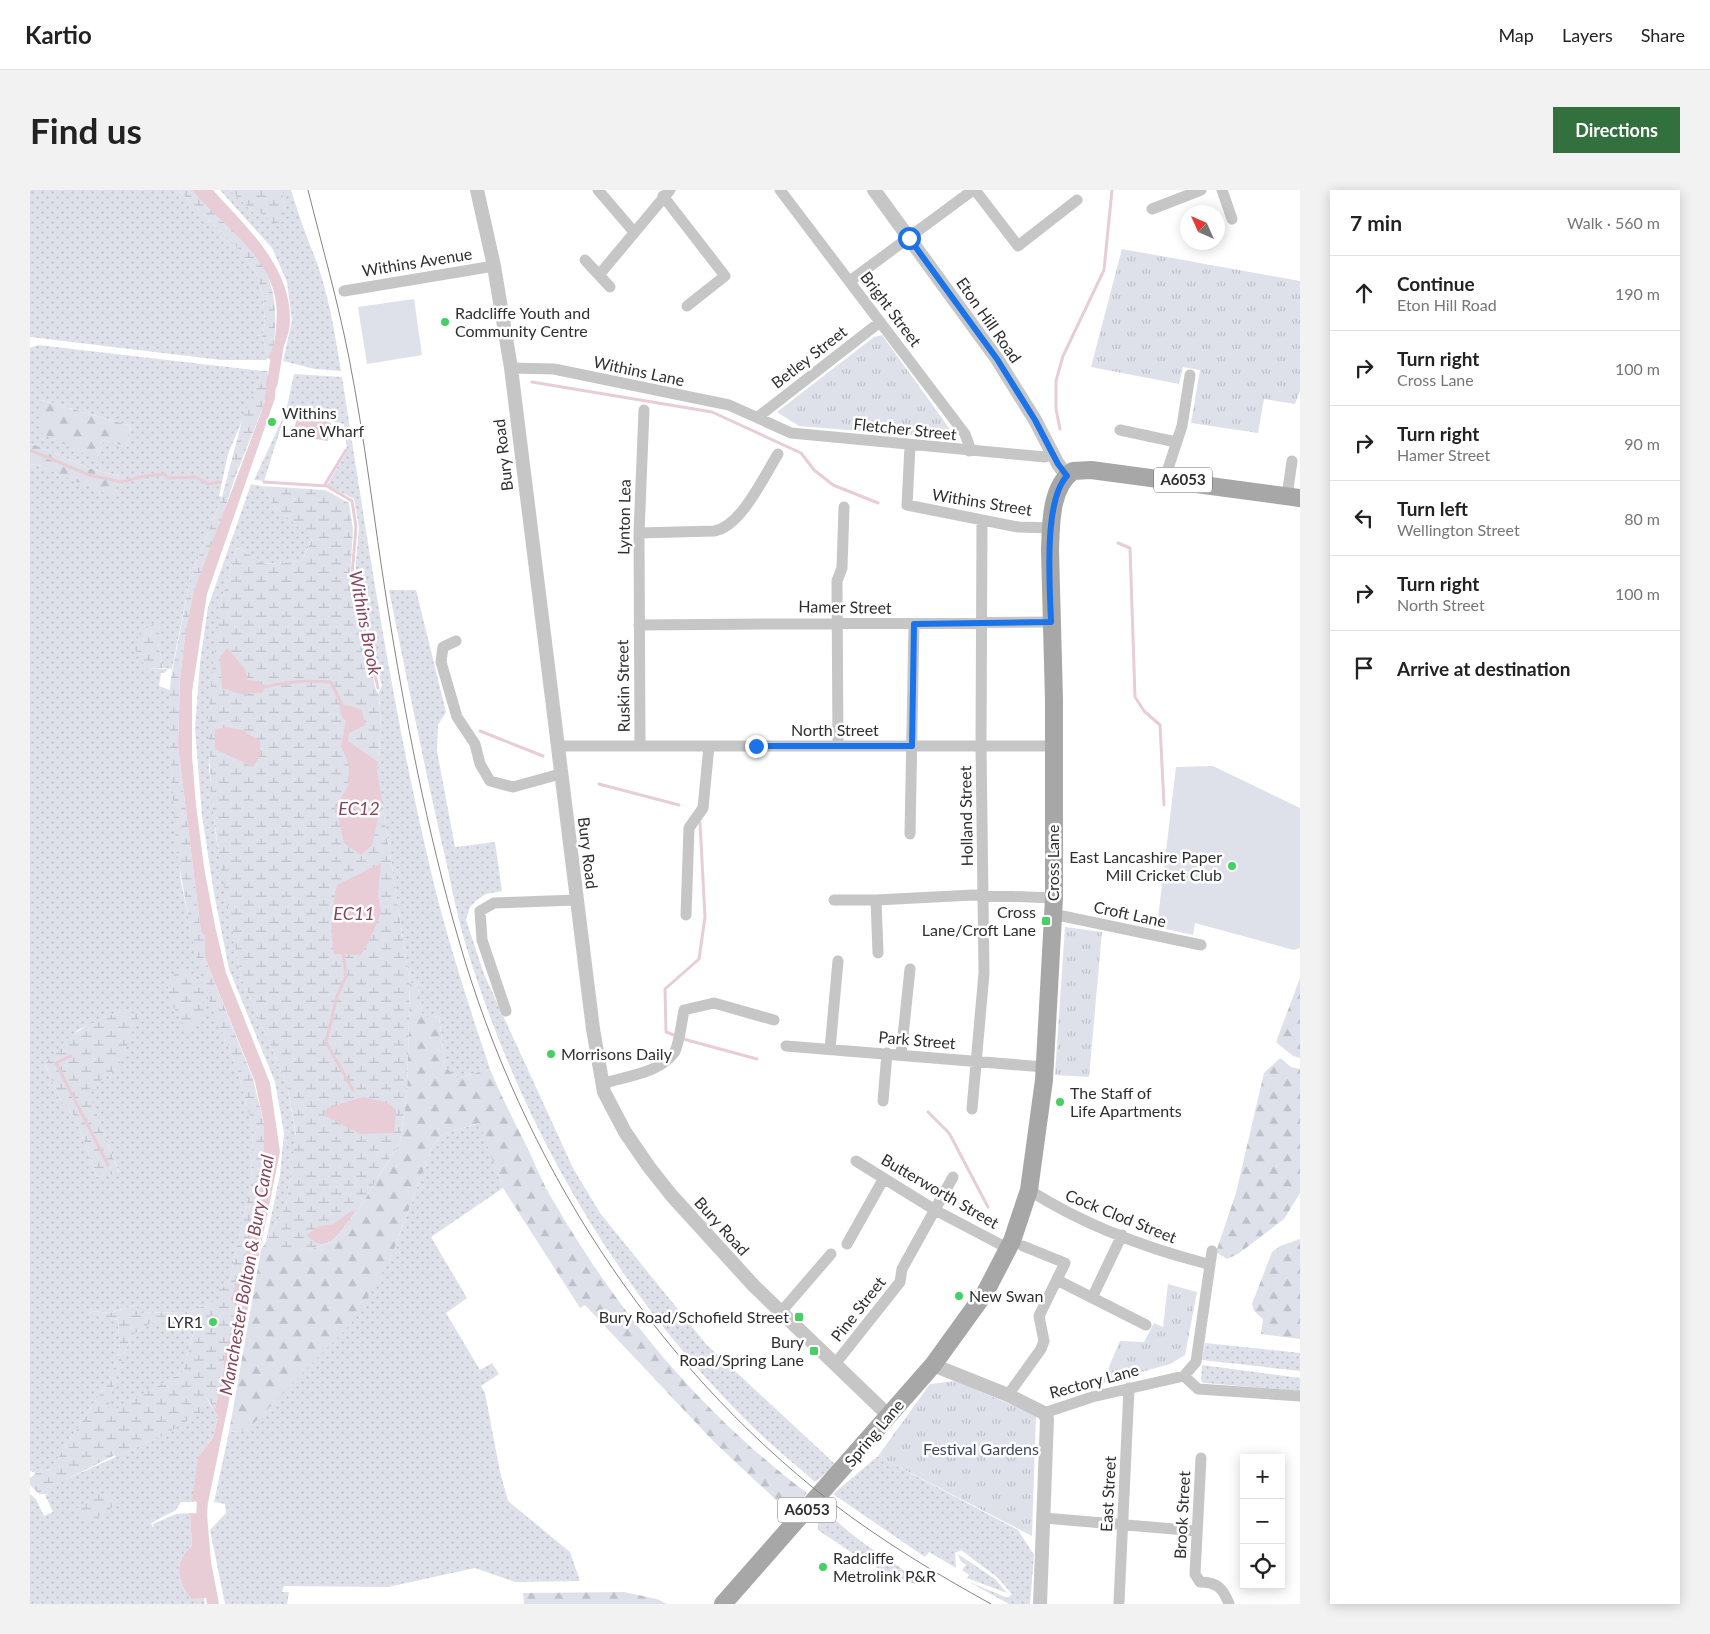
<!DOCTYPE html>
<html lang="en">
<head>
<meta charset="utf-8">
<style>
	:root { --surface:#fff; --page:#f2f2f2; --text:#222; --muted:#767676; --line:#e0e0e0; --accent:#32703e }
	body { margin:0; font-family:Lato,sans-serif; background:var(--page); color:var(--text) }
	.controls { position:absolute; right:15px; bottom:15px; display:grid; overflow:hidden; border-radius:0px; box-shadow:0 2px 12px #0003 }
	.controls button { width:45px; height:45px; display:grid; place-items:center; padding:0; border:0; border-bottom:1px solid var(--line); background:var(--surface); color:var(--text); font:25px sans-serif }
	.compass { position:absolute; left:1150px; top:15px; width:45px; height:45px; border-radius:50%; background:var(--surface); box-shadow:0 2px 12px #0003; rotate:315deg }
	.stop { position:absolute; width:15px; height:15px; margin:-11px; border:4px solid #1a73e8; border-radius:50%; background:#fff }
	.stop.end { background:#1a73e8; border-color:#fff; box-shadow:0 1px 5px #0008 }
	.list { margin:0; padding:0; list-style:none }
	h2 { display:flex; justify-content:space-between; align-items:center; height:65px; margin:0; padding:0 20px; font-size:21px }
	h2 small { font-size:16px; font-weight:400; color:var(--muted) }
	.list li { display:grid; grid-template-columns:32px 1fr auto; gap:15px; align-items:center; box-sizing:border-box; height:75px; padding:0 20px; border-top:1px solid var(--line) }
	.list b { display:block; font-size:19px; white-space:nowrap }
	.list p { margin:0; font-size:16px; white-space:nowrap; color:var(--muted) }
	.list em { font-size:16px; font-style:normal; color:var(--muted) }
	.icon { flex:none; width:28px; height:28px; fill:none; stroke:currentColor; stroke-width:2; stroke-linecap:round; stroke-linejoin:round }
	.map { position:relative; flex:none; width:1270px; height:1414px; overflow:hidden; border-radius:0px }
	header { display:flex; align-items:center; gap:30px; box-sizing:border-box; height:70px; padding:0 25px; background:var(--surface); border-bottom:1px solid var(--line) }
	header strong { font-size:24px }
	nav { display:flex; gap:28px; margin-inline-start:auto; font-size:18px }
	.intro { display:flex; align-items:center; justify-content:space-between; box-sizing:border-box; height:120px; padding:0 30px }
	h1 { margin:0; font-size:35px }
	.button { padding:12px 22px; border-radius:0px; background:var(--accent); color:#fff; font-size:18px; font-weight:700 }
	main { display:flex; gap:30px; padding:0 30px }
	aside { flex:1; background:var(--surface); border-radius:0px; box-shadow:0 2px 12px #0003 }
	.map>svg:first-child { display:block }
	.grass { fill:url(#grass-dots); fill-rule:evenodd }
	.forest { fill:url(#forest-firs) }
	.wetland { fill:url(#wetland-marsh); fill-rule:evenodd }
	.park { fill:url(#park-tufts) }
	.pitch { fill:#dee1ea }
	.water { fill:#e8cdd6 }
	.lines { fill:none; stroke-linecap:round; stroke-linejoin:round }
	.stream { stroke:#e8cdd6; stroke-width:3 }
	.canal { stroke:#e8cdd6; stroke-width:11 }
	.minor { stroke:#c6c6c6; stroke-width:11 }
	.tertiary { stroke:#c6c6c6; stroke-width:14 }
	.primary { stroke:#a7a7a7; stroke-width:18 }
	.tram { stroke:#848484; stroke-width:1 }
	.route { stroke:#1a73e8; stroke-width:6 }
	.poi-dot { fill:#46d061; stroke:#fff; stroke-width:2 }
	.labels { text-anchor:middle; stroke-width:5; stroke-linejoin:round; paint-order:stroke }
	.shield { fill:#fff; stroke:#6d6d6d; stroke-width:1 }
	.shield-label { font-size:15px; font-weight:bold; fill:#2f2f2f }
	.street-label { font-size:16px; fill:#2f2f2f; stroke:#fff }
	.poi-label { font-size:16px; fill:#2f2f2f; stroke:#fff; text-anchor:start }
	.park-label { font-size:16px; fill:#414865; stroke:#fff }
	.water-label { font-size:18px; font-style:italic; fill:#87465c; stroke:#fff }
</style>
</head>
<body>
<header>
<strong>Kartio</strong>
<nav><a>Map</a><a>Layers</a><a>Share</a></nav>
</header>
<div class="intro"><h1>Find us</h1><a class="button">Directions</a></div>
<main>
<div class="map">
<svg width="1270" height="1414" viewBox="0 0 1270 1414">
	<defs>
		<pattern id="grass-dots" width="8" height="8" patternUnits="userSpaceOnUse" patternTransform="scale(1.25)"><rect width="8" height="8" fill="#dee1ea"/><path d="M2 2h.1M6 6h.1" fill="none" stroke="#bfc1c9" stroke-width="1.8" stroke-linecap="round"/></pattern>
		<pattern id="forest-firs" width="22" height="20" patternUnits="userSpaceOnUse" patternTransform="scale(1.25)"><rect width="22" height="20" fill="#dee1ea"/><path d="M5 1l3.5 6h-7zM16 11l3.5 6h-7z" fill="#bfc1c9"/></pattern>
		<pattern id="wetland-marsh" width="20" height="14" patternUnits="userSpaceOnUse" patternTransform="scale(1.25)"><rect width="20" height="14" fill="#dee1ea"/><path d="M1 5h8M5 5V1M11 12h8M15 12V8" fill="none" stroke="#bfc1c9"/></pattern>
		<pattern id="park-tufts" width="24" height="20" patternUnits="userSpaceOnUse" patternTransform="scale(1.25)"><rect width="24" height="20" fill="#dee1ea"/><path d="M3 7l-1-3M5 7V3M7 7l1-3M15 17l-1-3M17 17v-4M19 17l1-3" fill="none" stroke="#bfc1c9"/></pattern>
	</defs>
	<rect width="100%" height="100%" fill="#fff"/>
	<path class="grass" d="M0,0h148l59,57 19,25 7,25 2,27 -3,12 6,20 -2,4h-45l-191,-23z
		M190,0h10l24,23v-6l32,11 -4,-28h9c7,23 14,43 23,65 14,35 21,79 27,116l-26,-2 -32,-8 9,-40 -5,-39 -15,-34z
		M8,155l225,26 -35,83 -9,42 3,1 -32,82 -18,90 -9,-1 -5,-26 -12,26 21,1 -1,3 -5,1 -2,13 11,4v69l11,123 22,103 33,80 17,63 -2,55 -23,104 -5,11 -33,14 -51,1 -4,-8 -25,8 -17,-2 -4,2 29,7 2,31 -11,29 -59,90 -14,3 -6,-2v-1007l7,1 77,31 5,-20 -28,-7 -61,-26v-95zM12,210l89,26 -4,21 -23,-7 -7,19zM90,821l-2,57 -31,22 32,82 -22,5 -22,-60 -14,-16 -16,-36 33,-35z
		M264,184l48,3c25,161 49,323 86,482 16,71 39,141 62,210l-33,9 -12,-12 -6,-50 -16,3 -6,-37 -7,2 -33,-214 4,-41 -2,-37 3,-6 -27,-112 4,-47 -5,-28 -27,-14 20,-34 -3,-27 -58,-13 -22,70 -10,-1 32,-69z
		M221,294l11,2 14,22 36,30 -10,23 -37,3 -28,-17 -16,54 -12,166 7,70 25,140 46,107 9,53 -10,69 -20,35 14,-66 4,-42 -9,-51 -46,-113 -15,-76 -12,-77 -7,-88 5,-65 8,-56z
		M359,400h27l30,122 -8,13 -1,26 18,96 40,-5 7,49 -16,3 -9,6 -7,7 -4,13 18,54 89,194 27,45 106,131 130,121 -21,17c-19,-17 -39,-33 -58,-51 -139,-135 -238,-307 -293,-492 -9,-31 -14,-63 -22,-95 -19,-84 -36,-169 -53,-254z
		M450,933l23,65 -72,49 36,61 -21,15 34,57 12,-7 7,11 -18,12 4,7 15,79 8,29 62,51 10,29 -65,1 -40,-14 -87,19 -104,-1 -2,6h7l-2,12h-62l-15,-74 16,-17 -1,-9 -11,-2 15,-70 18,-2 143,-170 42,-113 11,-13z
		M166,1132l-13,50 -77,43 8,-34 17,-45 20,-13z
		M1175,1153l95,10v18l-98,-11z
		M1172,1175l98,13v13l-96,-8 -3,-3z
		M176,1207l12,20 -5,21 -15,19 -4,45h-13l-5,8 -25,13 2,5v-4l23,-10 14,-1 2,33c-19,16 -15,35 -1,53l13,-1 1,6h-175v-110l6,5 8,17 9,-4 -8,-17 3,-1 -1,-6 113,-51z
		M848,1266l140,74 16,25 -4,49h-21l-40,-22 39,16 4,-4 -15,-17 -36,-27 -6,3 1,15 -27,-16 -4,5 -92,-63z
		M791,1314c24,31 63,52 95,74l-1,6c-36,-12 -66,-33 -97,-54l-1,-17z
		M928,1364l37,25 12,14 -40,-15 2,-3 -7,-5 4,-5 -6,-5z"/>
	<path class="forest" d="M12,210l89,26 -4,21 -23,-7 -7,20 -57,-28z
		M0,253l61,26 28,7 -5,21 -77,-32 -7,-1z
		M1270,788v80l-7,-2 -17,-14z
		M387,792l6,36 16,-2 6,50 12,12 33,-9c10,25 22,48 34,72 10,20 18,42 30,61 64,111 150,214 253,291l-18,19 -75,-70 -129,-137 -5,3 -77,-120 -24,-65 -36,11 -11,13 -42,113 -39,64 -104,106 -18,2 32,-182h48l24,-9 29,-37 38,-62 7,-49 3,-109z
		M1250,868l11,9 9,2v124l-16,26 -46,35 -11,5 -11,-7 20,-59 28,-120z
		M1270,1049v100l-39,-5 2,-15 -9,-8 -2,-7 20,-52 8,-6z
		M594,1402l33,7 10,5h-143l-1,-11z"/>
	<path class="wetland" d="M148,0h15c12,16 29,29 44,43 38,36 42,69 36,119l-5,4 -6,-20 3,-12 -2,-27 -7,-25 -19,-25z
		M200,0h52l4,28 -9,8 -22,-18 -1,5z
		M233,181h5l-4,34 -29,72 -50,159 -5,43 -2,67 23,186 4,4v22l48,121 11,45v39l-17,92 -6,23 -5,5 2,25 -14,48v12l-9,42 -9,-13 -6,16 -40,24 -44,20 -1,-2 -66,33 -2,-1 2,7h-10l-9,-9v-7l6,-5 14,-3 59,-90 11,-29 -2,-31 -30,-7 5,-2 17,2 26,-8 3,8 51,-1 32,-14 -3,-9 9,-3 23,-103 2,-55 -17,-63 -33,-79 -10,-44 -16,-88 -7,-95 -1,-55 2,-26 19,-99 32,-82 21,-80zM121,1133h45l-13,49 -76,42 7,-33 17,-45z
		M232,296l63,4 24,13 4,26 -3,50 26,111 3,5 2,34 -4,41 33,214 -3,109 -7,49 -38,62 -29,37 -24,9h-48l25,-44 10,-72 -9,-50 -46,-107 -21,-113 -9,-70 -3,-77 5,-53 8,-63 16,-54 28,17 37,-3 10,-22 -36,-31z
		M130,430l-2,22 5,26h-17l-12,-21 6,-15z
		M149,778l22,18 3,29 -17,16 -16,-28 -4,-20z
		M90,821l20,3 -22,54 -30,22 31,83 -22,4 -22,-60 -14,-16 -16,-36c23,-33 40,-39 75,-54z
		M65,1303l10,1 12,6 -10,14 -23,7 -6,-4 -3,-7z"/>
	<path class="park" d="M1092,59l178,32v110l-5,13 -31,-5 -6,34 -67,-10 9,-53 -17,-3 -4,17 -88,-17z
		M852,145l75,104 -158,-13 -22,-14 97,-75z
		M1035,737l37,5 -13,145 -34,-2z
		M1138,1094l29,8 -12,63 -15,9 -68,19 18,-42 24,1 10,-19 9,4z
		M925,1191l81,34 -4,121 -154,-80 52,-72z"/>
	<path class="pitch" d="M384,109l8,56 -55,9 -9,-57z
		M1183,576l87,42v140l-6,2 -99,-27 -2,12 -36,-8 19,-160z"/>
	<path class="water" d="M162,0h21c34,38 79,77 77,133 -1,15 -9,27 -12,40l-11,-5c8,-10 8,-19 9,-32 8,-64 -49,-94 -84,-136z
		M241,180h6l-2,28 -68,196 -15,98v64l4,49 8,62 11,59 11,47 44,110 10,69 -72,351 -16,-2 6,-44 15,-19 5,-21 -10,-18 7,10 9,-41v-12l13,-48 -6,-8 5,-17 5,-5 23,-115v-39l-9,-42 -50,-124v-22l-4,-4 -23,-186 2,-67 5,-43 9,-45 70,-186 3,-29z
		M268,225l17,2 16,6 -3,18 -36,-6z
		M197,458l18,21 3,11 11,1 6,6 -3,6 -22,1 -18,-6 -2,-31z
		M309,515l12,1 11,4 3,15 -16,8 -1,8 30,21 -1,8 5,30 -10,45 -11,10 -17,-12 -5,-23 -5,-10 14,-24 1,-21 -8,-19 5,-25 -4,-4z
		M196,537l16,3 18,11 1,13 -8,13 -38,-18v-19z
		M351,673l-3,31 3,19 -11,26 -9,16 -27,-1c-4,-25 -3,-44 3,-69z
		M333,907l25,6 8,7 -2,23 -34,1 -36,-19 3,-7z
		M323,1020l2,2c-13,16 -27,47 -48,23l10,-8 16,-3z
		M160,1323l17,1 4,48 8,42h-12l-1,-6 -15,1c-14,-18 -18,-37 1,-53z"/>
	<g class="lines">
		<path class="stream" d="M502,192l180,30 89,41 13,17 19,15 45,18
			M1030,239l-4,-20v-28l7,-25 41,-86 8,-80
			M0,260l59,25 33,7 23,-6 20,-2 2,4 29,-1 12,7 12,-2
			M234,292l63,4 25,15 4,26 -4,48 26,113
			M294,296l22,-36
			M1088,353l12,5 5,149 9,14 16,14 4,80
			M235,497c22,-6 42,-7 66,-5l12,25
			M450,541l63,25
			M569,594l80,21
			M670,633l5,94 -6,42 -34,30 1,43 21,8 70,19
			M313,764l3,22 -9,20 -11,46 27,48
			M41,866l-15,7 52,102
			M898,922l21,21 39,74"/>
		<path class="canal" d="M242,194l6,-36
			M171,1338l2,-39"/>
		<path class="minor" d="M568,0l36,42
			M750,0l185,244 4,11v6
			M945,0l43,56 59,-46
			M1192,0l10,29
			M633,6l62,80 -38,30
			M1122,19l49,-19
			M555,70l25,27
			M569,85l71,-85
			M820,91l123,-91
			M314,101l150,-25
			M481,178l43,1 175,36 62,28 254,24 7,-4
			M728,227l122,-95
			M1090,240l56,12
			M880,256l-3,59 111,22 33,1
			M1135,288l17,-52 8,-51
			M1257,306l5,-35
			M609,343l75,-2c27,-4 50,-55 64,-77
			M609,435l412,-3
			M426,451l-13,6 -2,15 16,55 18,27 5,20 10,17 23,6 47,-13
			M528,556h494
			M610,556l-1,-213 5,-123
			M808,556l-1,-165 5,-13 2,-61
			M880,644l4,-210
			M804,710h42l97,-5 81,3
			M846,710l2,53
			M1023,724l148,31
			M656,725l3,-87 14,-20 6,-62
			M476,821l-24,-71 -2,-29 14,-8 82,-3
			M756,856l258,21
			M800,859l8,-88
			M871,865l9,-86
			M572,894c23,-8 56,-10 72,-31 5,-7 8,-33 10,-43l30,-7 60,17
			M853,911l4,-48
			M942,919l12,-136 -3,-226 1,-226
			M826,971l79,49 74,39
			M999,1000c53,34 114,57 175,73
			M817,1054l37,-66
			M1027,1090l89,45
			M1062,1108l30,-63
			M751,1122l50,-58
			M805,1174l65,-82 2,-13 51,-92
			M1154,1186l12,-14 16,-111
			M978,1205l33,-46 3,-8 -5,-25 26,-53 -42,-17
			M1014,1223l48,-16 92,-21 14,13 102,7
			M1171,1268l-6,116 5,8c17,0 23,6 29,22
			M1014,1328l153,13
			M1089,1412l10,-214"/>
		<path class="tertiary" d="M447,0l17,76 17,102 82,661 11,63 21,40 24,35 23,29 82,90 134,129
			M844,0l123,169 38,61 23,44 9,12
			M903,1175l75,30 36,18 3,6 -7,185"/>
		<path class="primary" d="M693,1414l210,-239 52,-72 27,-52 17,-51 15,-110 10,-182v-197l-4,-151c1,-25 0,-63 23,-79l18,-1 209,28"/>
		<path class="tram" d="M278,0c14,56 30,112 41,168 16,81 25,163 38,245 18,113 40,228 72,338 63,219 191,420 372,561 51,39 104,71 160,102"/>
	</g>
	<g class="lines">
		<path class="route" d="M726,556h156l2,-122 137,-2c-1,-34 -8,-121 16,-146l-9,-12 -23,-44 -38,-61 -88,-121"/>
	</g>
	<g class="poi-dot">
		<circle cx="415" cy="132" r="5"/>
		<circle cx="242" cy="232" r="5"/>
		<circle cx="1202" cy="676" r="5"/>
		<rect x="1011" y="726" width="10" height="10" rx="2.5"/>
		<circle cx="521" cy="864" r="5"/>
		<circle cx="1030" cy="912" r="5"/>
		<circle cx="929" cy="1106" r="5"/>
		<rect x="764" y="1122" width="10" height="10" rx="2.5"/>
		<circle cx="183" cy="1132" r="5"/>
		<rect x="779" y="1156" width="10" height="10" rx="2.5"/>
		<circle cx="793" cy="1377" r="5"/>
	</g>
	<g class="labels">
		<g class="shield">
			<rect x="1124" y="277.5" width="58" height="25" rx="4"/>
			<rect x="748" y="1307.5" width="58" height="25" rx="4"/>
		</g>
		<g class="shield-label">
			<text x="1153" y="295">A6053</text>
			<text x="777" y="1325">A6053</text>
		</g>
		<g class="street-label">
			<text transform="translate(387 72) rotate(-9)" y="6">Withins Avenue</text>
			<text transform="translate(861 119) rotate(53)" y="6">Bright Street</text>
			<text transform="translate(959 130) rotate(55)" y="6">Eton Hill Road</text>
			<text transform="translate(779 167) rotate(-38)" y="6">Betley Street</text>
			<text transform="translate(609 181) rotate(12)" y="6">Withins Lane</text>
			<text transform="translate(875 239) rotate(6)" y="6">Fletcher Street</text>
			<text transform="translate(473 265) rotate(-97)" y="6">Bury Road</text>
			<text transform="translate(952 312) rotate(9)" y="6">Withins Street</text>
			<text transform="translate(594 327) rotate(-89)" y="6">Lynton Lea</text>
			<text transform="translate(815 417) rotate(1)" y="6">Hamer Street</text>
			<text transform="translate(593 496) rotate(-91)" y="6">Ruskin Street</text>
			<text x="805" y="546">North Street</text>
			<text transform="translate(936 626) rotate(-91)" y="6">Holland Street</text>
			<text transform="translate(558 663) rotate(83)" y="6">Bury Road</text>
			<text transform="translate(1023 673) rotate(-90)" y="6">Cross Lane</text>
			<text transform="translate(1100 724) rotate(12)" y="6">Croft Lane</text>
			<text transform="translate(887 850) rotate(5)" y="6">Park Street</text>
			<text transform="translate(910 1001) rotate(30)" y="6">Butterworth Street</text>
			<text transform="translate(1091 1026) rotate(22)" y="6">Cock Clod Street</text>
			<text transform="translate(692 1036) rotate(48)" y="6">Bury Road</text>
			<text transform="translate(828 1119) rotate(-52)" y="6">Pine Street</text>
			<text transform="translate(1064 1191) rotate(-15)" y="6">Rectory Lane</text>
			<text transform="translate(844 1243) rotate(-50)" y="6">Spring Lane</text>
			<text transform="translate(1078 1304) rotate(-87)" y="6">East Street</text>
			<text transform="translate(1152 1325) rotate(-87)" y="6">Brook Street</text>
		</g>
		<g class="poi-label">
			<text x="425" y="129">Radcliffe Youth and<tspan x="425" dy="18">Community Centre</tspan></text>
			<text x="252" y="229">Withins<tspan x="252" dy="18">Lane Wharf</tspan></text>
			<text x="1192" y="673" text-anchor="end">East Lancashire Paper<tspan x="1192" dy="18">Mill Cricket Club</tspan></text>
			<text x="1006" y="728" text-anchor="end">Cross<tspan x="1006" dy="18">Lane/Croft Lane</tspan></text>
			<text x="531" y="870">Morrisons Daily</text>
			<text x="1040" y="909">The Staff of<tspan x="1040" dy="18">Life Apartments</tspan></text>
			<text x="939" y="1112">New Swan</text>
			<text x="759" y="1133" text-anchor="end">Bury Road/Schofield Street</text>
			<text x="173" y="1138" text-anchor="end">LYR1</text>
			<text x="774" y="1158" text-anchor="end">Bury<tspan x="774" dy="18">Road/Spring Lane</tspan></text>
			<text x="803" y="1374">Radcliffe<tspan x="803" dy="18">Metrolink P&amp;R</tspan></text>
		</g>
		<g class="park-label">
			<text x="951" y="1265">Festival Gardens</text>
		</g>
		<g class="water-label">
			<text transform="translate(335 433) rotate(79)" y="6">Withins Brook</text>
			<text x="329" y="625">EC12</text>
			<text x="324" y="730">EC11</text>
			<text transform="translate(217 1085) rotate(-80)" y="6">Manchester Bolton &amp; Bury Canal</text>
		</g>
	</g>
</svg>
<div class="controls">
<button>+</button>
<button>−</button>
<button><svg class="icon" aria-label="locate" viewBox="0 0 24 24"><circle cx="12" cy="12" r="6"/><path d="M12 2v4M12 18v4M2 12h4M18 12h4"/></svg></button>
</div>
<svg class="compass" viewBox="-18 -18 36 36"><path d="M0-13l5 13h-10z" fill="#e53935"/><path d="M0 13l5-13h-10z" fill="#767676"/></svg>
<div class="stop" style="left:879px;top:48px"></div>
<div class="stop end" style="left:726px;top:556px"></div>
</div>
<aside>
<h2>7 min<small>Walk · 560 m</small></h2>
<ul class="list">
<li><svg class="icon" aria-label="ahead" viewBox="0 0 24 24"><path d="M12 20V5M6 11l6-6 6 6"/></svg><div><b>Continue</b><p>Eton Hill Road</p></div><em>190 m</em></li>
<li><svg class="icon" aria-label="right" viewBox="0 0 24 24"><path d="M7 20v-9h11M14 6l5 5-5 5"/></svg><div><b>Turn right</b><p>Cross Lane</p></div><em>100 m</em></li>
<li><svg class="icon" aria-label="right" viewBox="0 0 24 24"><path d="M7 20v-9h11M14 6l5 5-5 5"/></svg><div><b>Turn right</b><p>Hamer Street</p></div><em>90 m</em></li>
<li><svg class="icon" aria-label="left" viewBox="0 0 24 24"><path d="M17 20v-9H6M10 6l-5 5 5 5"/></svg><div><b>Turn left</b><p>Wellington Street</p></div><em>80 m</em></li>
<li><svg class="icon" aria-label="right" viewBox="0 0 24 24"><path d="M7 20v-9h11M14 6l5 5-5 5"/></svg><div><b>Turn right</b><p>North Street</p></div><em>100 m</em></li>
<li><svg class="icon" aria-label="arrive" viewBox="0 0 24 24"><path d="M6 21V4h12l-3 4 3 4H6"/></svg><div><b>Arrive at destination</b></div></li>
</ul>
</aside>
</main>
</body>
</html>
